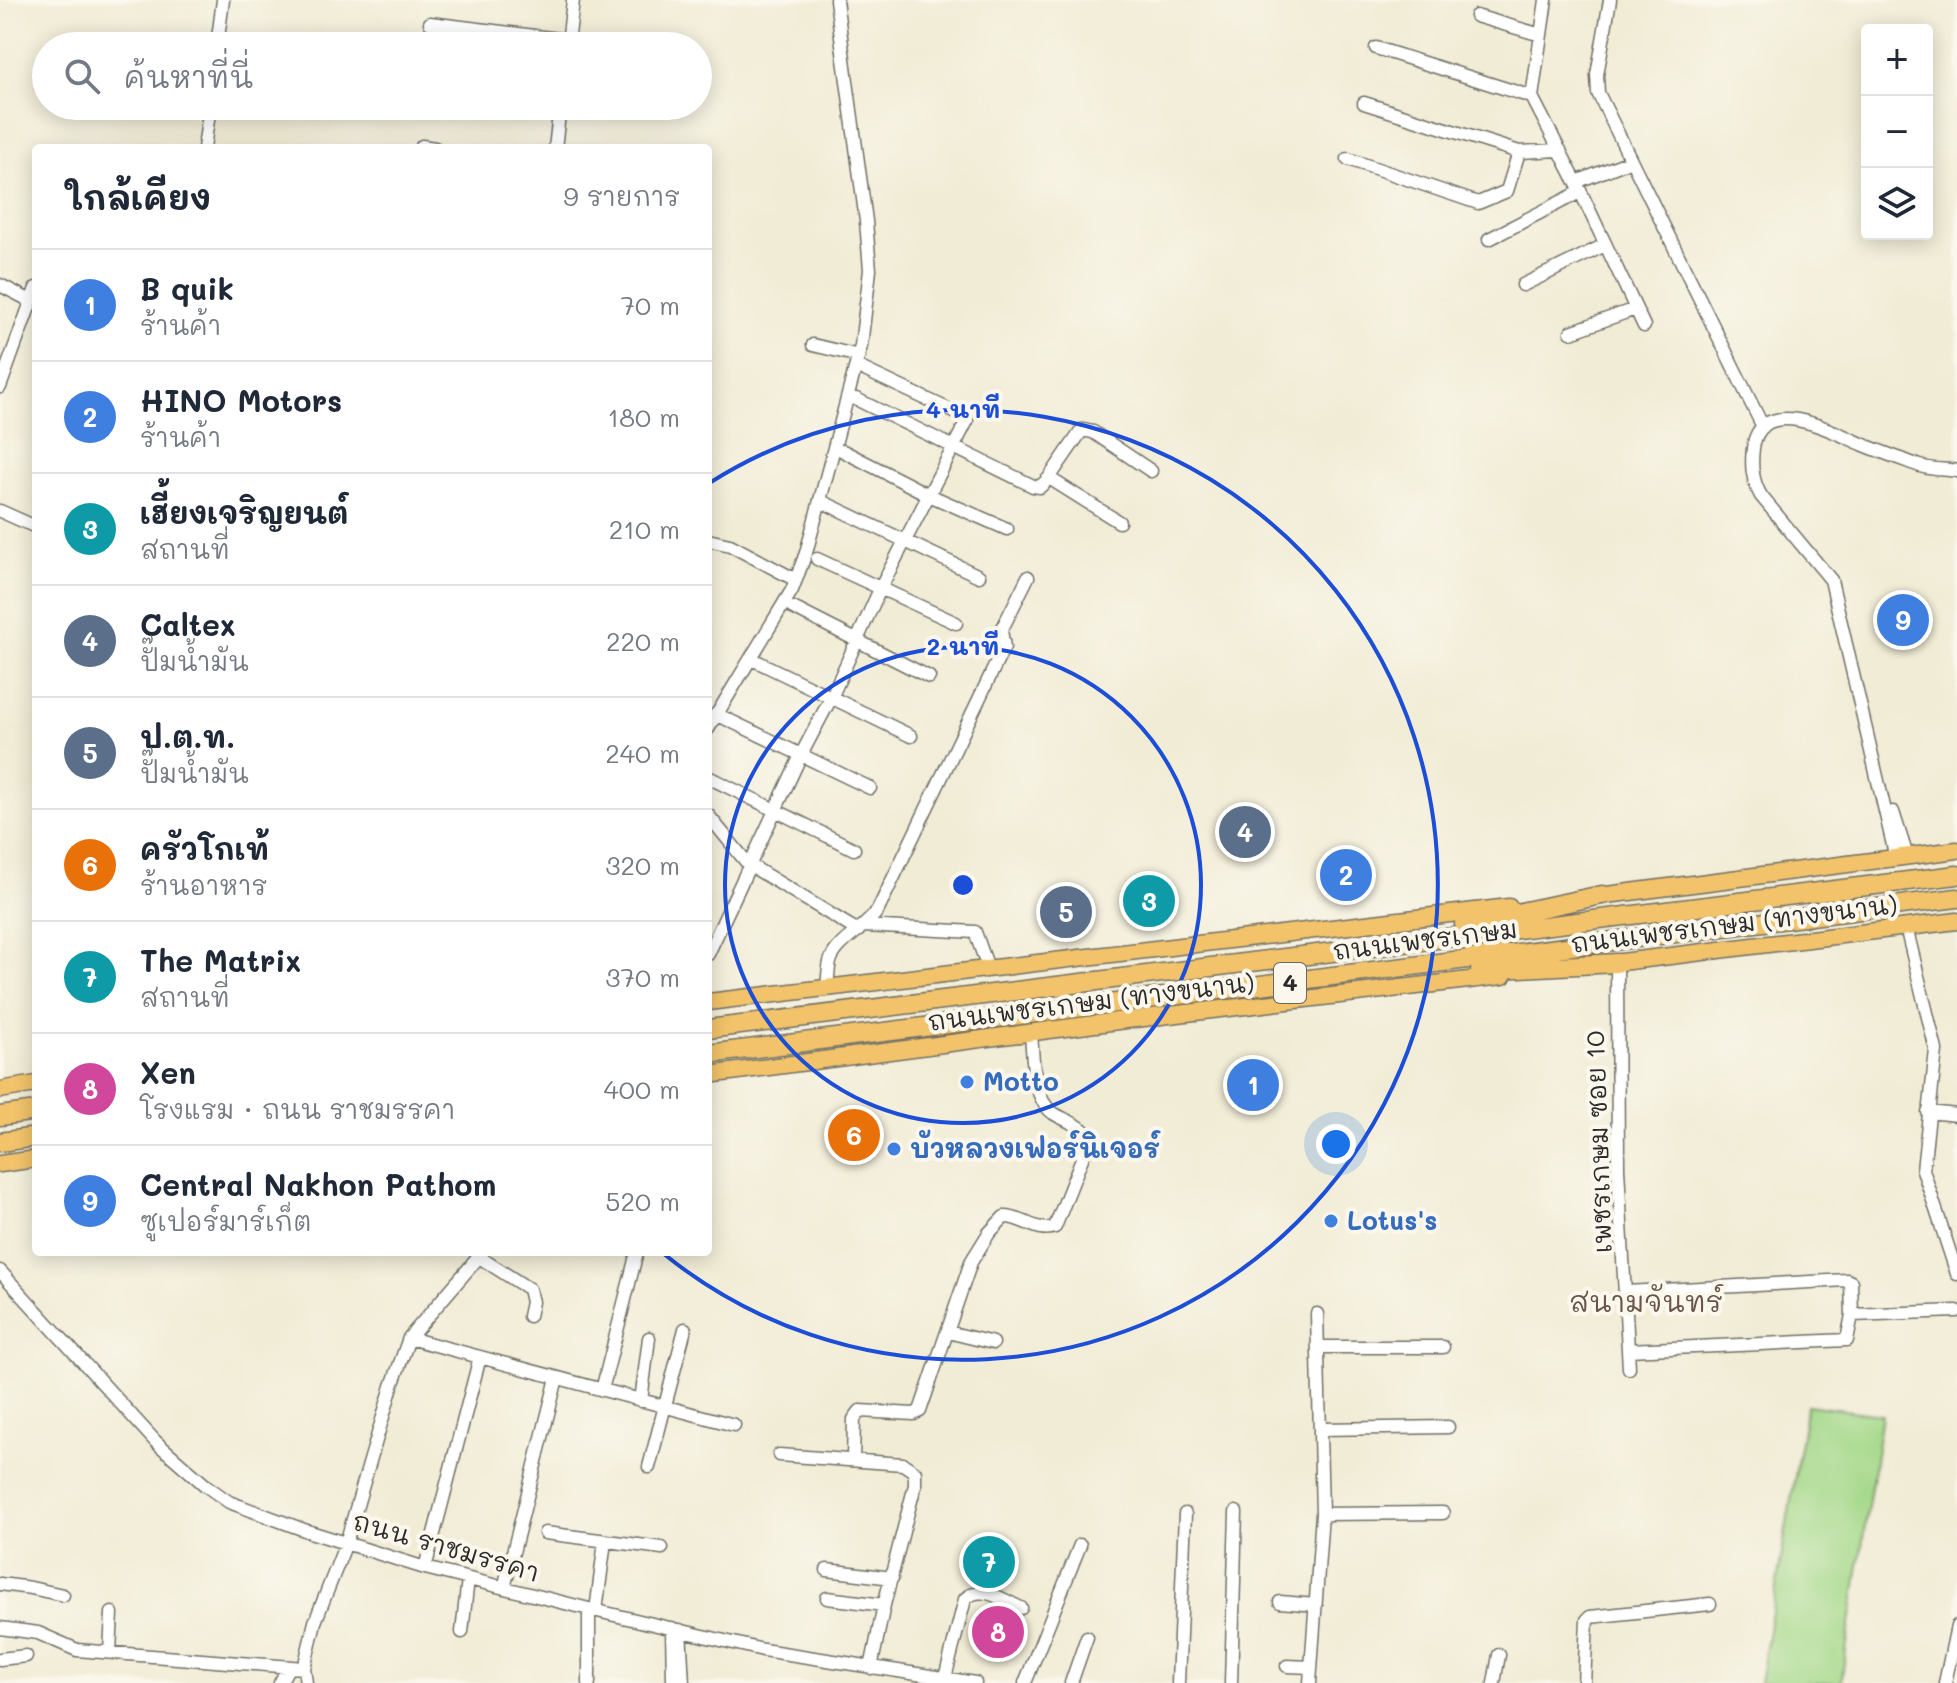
<!DOCTYPE html>
<html lang="th">
<head>
<meta charset="utf-8">
<style>
	:root { --surface:#fff; --page:#f6f6f7; --text:#1f2937; --muted:#747a83; --line:#e0e1e3; --accent:#0b8043 }
	body { margin:0; font-family:Mali,"Playpen Sans Thai",sans-serif; background:var(--page); color:var(--text) }
	.controls { position:absolute; right:24px; top:24px; display:grid; overflow:hidden; border-radius:8px; box-shadow:0 4px 20px #0003 }
	.controls button { width:72px; height:72px; display:grid; place-items:center; padding:0; border:0; border-bottom:2px solid var(--line); background:var(--surface); color:var(--text); font:40px sans-serif }
	.you { position:absolute; left:1336px; top:1144px; width:28px; height:28px; margin:-20px; border:6px solid #fff; border-radius:50%; background:#1a73e8; box-shadow:0 0 0 12px #1a73e833 }
	.badge { display:grid; place-items:center; width:52px; height:52px; border-radius:50%; background:var(--accent); color:#fff; font-size:26px; font-weight:700 }
	.pin { position:absolute; translate:-50% -50%; border:4px solid #fff; box-shadow:0 2px 8px #0006 }
	.list { margin:0; padding:0; list-style:none }
	h2 { display:flex; justify-content:space-between; align-items:center; height:104px; margin:0; padding:0 32px; font-size:34px }
	h2 small { font-size:26px; font-weight:400; color:var(--muted) }
	.list li { display:grid; grid-template-columns:52px 1fr auto; gap:24px; align-items:center; box-sizing:border-box; height:112px; padding:0 32px; border-top:2px solid var(--line) }
	.list b { display:block; font-size:30px; white-space:nowrap }
	.list p { margin:0; font-size:26px; white-space:nowrap; color:var(--muted) }
	.list em { font-size:26px; font-style:normal; color:var(--muted) }
	.icon { flex:none; width:44px; height:44px; fill:none; stroke:currentColor; stroke-width:2; stroke-linecap:round; stroke-linejoin:round }
	.map { position:relative; flex:none; width:1957px; height:1683px; overflow:hidden }
	.search { position:absolute; background:var(--surface); box-shadow:0 4px 20px #0003; left:32px; top:32px; width:680px; height:88px; display:flex; align-items:center; gap:20px; box-sizing:border-box; padding:0 28px; border-radius:44px; color:var(--muted); font-size:30px }
	.panel { position:absolute; background:var(--surface); box-shadow:0 4px 20px #0003; left:32px; top:144px; width:680px; height:1112px; border-radius:8px }
	.map>svg:first-child { display:block }
	.green { fill:#a3d888; stroke:#67825a; stroke-width:2 }
	.lines { fill:none; stroke-linecap:round; stroke-linejoin:round }
	.minor-casing { stroke:#706f66; stroke-width:15 }
	.major-casing { stroke:#706f66; stroke-width:19 }
	.highway-casing { stroke:#706f66; stroke-width:21 }
	.minor { stroke:#fff; stroke-width:12 }
	.major { stroke:#f2c36a; stroke-width:16 }
	.highway { stroke:#f2c36a; stroke-width:18 }
	.ring { fill:none; stroke:#1d4ed8; stroke-width:4 }
	.shop-dot { fill:#3f7fe0; stroke:#fbf7ec; stroke-width:3 }
	.labels { text-anchor:middle; stroke-width:8; stroke-linejoin:round; paint-order:stroke }
	.shield { fill:#fbf7ec; stroke:#696865; stroke-width:2 }
	.shield-label { font-size:24px; font-weight:bold; fill:#2b2b2b }
	.street-label { font-size:26px; fill:#2b2b2b; stroke:#fbf7ec }
	.shop-label { font-size:26px; font-weight:bold; fill:#366cbe; stroke:#fbf7ec; text-anchor:start }
	.neighbourhood-label { font-size:28px; fill:#685449; stroke:#fbf7ec }
	.centre { fill:#1d4ed8; stroke:#fbf7ec; stroke-width:4 }
	.ring-label { font-size:24px; text-anchor:middle; font-weight:bold; fill:#1d4ed8; stroke:#fbf7ec; stroke-width:8; stroke-linejoin:round; paint-order:stroke }
</style>
</head>
<body>
<div class="map">
<svg width="1957" height="1683" viewBox="0 0 1957 1683">
	<rect width="100%" height="100%" fill="#fbf7ec"/>
	<filter id="ink" filterUnits="userSpaceOnUse"><feTurbulence type="fractalNoise" baseFrequency=".0125" numOctaves="2"/><feDisplacementMap in="SourceGraphic" scale="16" xChannelSelector="R" yChannelSelector="G"/><feConvolveMatrix kernelMatrix="1 2 1 2 8 2 1 2 1" color-interpolation-filters="sRGB"/></filter>
	<filter id="wash" filterUnits="userSpaceOnUse"><feTurbulence type="fractalNoise" baseFrequency=".006" numOctaves="4" result="noise"/><feDisplacementMap in="SourceGraphic" scale="32" xChannelSelector="R" yChannelSelector="G"/><feGaussianBlur stdDeviation="1.8" result="paint"/><feColorMatrix in="noise" values="0 0 0 0 0 0 0 0 0 0 0 0 0 0 0 0 0 1.4 0 .05"/><feComposite in="paint" operator="in"/></filter>
	<g filter="url(#wash)">
		<rect width="100%" height="100%" fill="#f1ecd5"/>
		<path class="green" d="M1807,1405l75,10 -41,268h-81z"/>
	</g>
	<g filter="url(#ink)">
		<g class="lines">
			<g class="minor-casing">
				<path id="minor" d="M1546,0l-14,97 44,85
					M1610,0l-13,75 1,18 165,334
					M1476,16l65,19
					M430,23l138,17
					M568,44l5,-44
					M217,46l6,-46
					M1376,48l156,49
					M1364,103l155,49
					M422,146l13,2
					M204,148l6,-42
					M555,148l5,-42
					M1348,159l130,44 29,-12 12,-39 41,-2
					M1630,161l-54,21 68,144
					M1489,239l91,-47
					M0,285l31,16
					M1523,285l82,-40
					M1571,332l64,-23
					M813,345l46,11
					M0,387l36,-99
					M856,399l177,87 7,1 9,-9 33,-48 11,2 58,39
					M843,451l86,44 78,34
					M1049,478l70,44
					M825,503l154,73
					M0,511l36,16
					M708,540l22,5 66,35
					M817,559l139,64
					M793,608l136,69
					M752,659l159,77
					M716,714l154,74
					M708,729l84,-139 14,-37 55,-207 9,-76 -4,-49 -30,-221
					M708,777l146,72
					M1893,812l14,44
					M708,815l40,49 110,67
					M1896,858l-65,-278 -70,-84c-9,-16 -10,-30 -8,-48 8,-56 80,-16 109,-4 19,8 39,15 58,22 12,4 25,3 37,5
					M865,926l110,6 13,36
					M1906,927l30,123 -13,120 34,104
					M708,954l93,-199 30,-57 49,-109 87,-168v-3l-111,-52
					M1617,963l1,205 11,200
					M827,988c1,-8 1,-18 3,-26 6,-21 36,-33 48,-52l126,-263 -3,-16 27,-54
					M1928,1112l29,3
					M479,1257l50,32 3,13 -3,14
					M0,1271l156,171 49,43 24,17 78,29 118,37 164,41 174,41 212,33
					M1626,1292l221,-12 4,2 1,33 -5,25 -219,10
					M1852,1315l105,-4
					M948,1332l45,11
					M409,1338l325,87
					M1318,1347h125
					M602,1390l35,-138
					M641,1401l8,-63
					M1321,1429l127,-2
					M779,1455l124,9 12,8v13l-31,120 -13,63
					M853,1459l1,-40 6,-8 54,3 6,-3 51,-149 18,-29 15,-16c18,-1 33,17 51,10l35,-89c-8,-13 -24,-17 -37,-25 -21,-15 -20,-56 -22,-80
					M649,1467l36,-138
					M1322,1514l121,-1
					M545,1533l117,15
					M425,1568l55,-211
					M827,1570l65,8
					M0,1584l31,4 32,7
					M504,1588l53,-210
					M827,1598l57,7
					M1280,1602l36,3
					M589,1609v74
					M596,1611l9,-70
					M0,1628l38,5 39,17 227,18
					M672,1628l1,55
					M680,1630l3,53
					M462,1632l6,-53
					M110,1652l2,-39
					M0,1659l26,-3
					M1287,1666l24,1
					M945,1678l20,-79c16,-16 38,1 56,9
					M280,1683l8,-15
					M306,1683l-2,-15 11,-46 31,-79 46,-157 17,-48 74,-86
					M1025,1683l55,-138
					M1071,1683l16,-46
					M1178,1683l7,-169
					M1231,1683l5,-171
					M1310,1683l12,-169 -5,-200
					M1494,1683l5,-28
					M1584,1683l3,-63 3,-3 120,-13
					M1945,1683l12,-57"/>
			</g>
			<g class="major-casing">
				<path id="major" d="M1591,897l366,-47
					M1605,964l352,-43
					M708,1002l801,-95
					M708,1075l410,-54 385,-45
					M0,1090l36,-6
					M0,1164l36,-5"/>
			</g>
			<g class="highway-casing">
				<path id="highway" d="M1464,924l138,-29
					M1480,970l137,-7
					M708,1029l1249,-154
					M708,1054l1249,-156
					M0,1116l36,-5
					M0,1142l36,-5"/>
			</g>
			<use href="#minor" class="minor"/>
			<use href="#major" class="major"/>
			<use href="#highway" class="highway"/>
		</g>
	</g>
	<g class="ring">
		<circle cx="963" cy="885" r="238"/>
		<path d="M711 482A475 475 0 1 1 664 1254"/>
	</g>
	<g class="shop-dot">
		<circle cx="967" cy="1082" r="8"/>
		<circle cx="894" cy="1149" r="8"/>
		<circle cx="1331" cy="1221" r="8"/>
	</g>
	<g class="labels">
		<rect class="shield" x="1274" y="963" width="32" height="40" rx="6"/>
		<g class="shield-label">
			<text x="1290" y="991">4</text>
		</g>
		<g class="street-label">
			<text transform="translate(1734 924) rotate(-7)" y="9">ถนนเพชรเกษม (ทางขนาน)</text>
			<text transform="translate(1425 940) rotate(-7)" y="9">ถนนเพชรเกษม</text>
			<text transform="translate(1091 1002) rotate(-7)" y="9">ถนนเพชรเกษม (ทางขนาน)</text>
			<text transform="translate(1599 1142) rotate(-92)" y="9">เพชรเกษม ซอย 10</text>
			<text transform="translate(446 1547) rotate(16)" y="9">ถนน ราชมรรคา</text>
		</g>
		<g class="shop-label">
			<text x="983" y="1091">Motto</text>
			<text x="910" y="1158">บัวหลวงเฟอร์นิเจอร์</text>
			<text x="1347" y="1230">Lotus's</text>
		</g>
		<g class="neighbourhood-label">
			<text x="1646" y="1312">สนามจันทร์</text>
		</g>
	</g>
	<circle cx="963" cy="885" r="12" class="centre"/>
	<g class="ring-label">
		<text x="963" y="418">4 นาที</text>
		<text x="963" y="655">2 นาที</text>
	</g>
</svg>
<div class="controls">
<button>+</button>
<button>−</button>
<button><svg class="icon" aria-label="layers" viewBox="0 0 24 24"><path d="M12 4l9 5-9 5-9-5zM3 14l9 5 9-5"/></svg></button>
</div>
<div class="you"></div>
<div class="pin badge" style="left:1253px;top:1085px;background:#3f7fe0">1</div>
<div class="pin badge" style="left:1346px;top:875px;background:#3f7fe0">2</div>
<div class="pin badge" style="left:1149px;top:901px;background:#0f9aa8">3</div>
<div class="pin badge" style="left:1245px;top:832px;background:#5c6f8a">4</div>
<div class="pin badge" style="left:1066px;top:912px;background:#5c6f8a">5</div>
<div class="pin badge" style="left:854px;top:1135px;background:#e8710a">6</div>
<div class="pin badge" style="left:989px;top:1562px;background:#0f9aa8">7</div>
<div class="pin badge" style="left:998px;top:1632px;background:#d1479c">8</div>
<div class="pin badge" style="left:1903px;top:620px;background:#3f7fe0">9</div>
<div class="search"><svg class="icon" aria-label="search" viewBox="0 0 24 24"><circle cx="10" cy="10" r="6"/><path d="M15 15l6 6"/></svg>ค้นหาที่นี่</div>
<section class="panel">
<h2>ใกล้เคียง<small>9 รายการ</small></h2>
<ul class="list">
<li><span class="badge" style="background:#3f7fe0">1</span><div><b>B quik</b><p>ร้านค้า</p></div><em>70 m</em></li>
<li><span class="badge" style="background:#3f7fe0">2</span><div><b>HINO Motors</b><p>ร้านค้า</p></div><em>180 m</em></li>
<li><span class="badge" style="background:#0f9aa8">3</span><div><b>เฮี้ยงเจริญยนต์</b><p>สถานที่</p></div><em>210 m</em></li>
<li><span class="badge" style="background:#5c6f8a">4</span><div><b>Caltex</b><p>ปั๊มน้ำมัน</p></div><em>220 m</em></li>
<li><span class="badge" style="background:#5c6f8a">5</span><div><b>ป.ต.ท.</b><p>ปั๊มน้ำมัน</p></div><em>240 m</em></li>
<li><span class="badge" style="background:#e8710a">6</span><div><b>ครัวโกเท้</b><p>ร้านอาหาร</p></div><em>320 m</em></li>
<li><span class="badge" style="background:#0f9aa8">7</span><div><b>The Matrix</b><p>สถานที่</p></div><em>370 m</em></li>
<li><span class="badge" style="background:#d1479c">8</span><div><b>Xen</b><p>โรงแรม · ถนน ราชมรรคา</p></div><em>400 m</em></li>
<li><span class="badge" style="background:#3f7fe0">9</span><div><b>Central Nakhon Pathom</b><p>ซูเปอร์มาร์เก็ต</p></div><em>520 m</em></li>
</ul>
</section>
</div>
</body>
</html>
